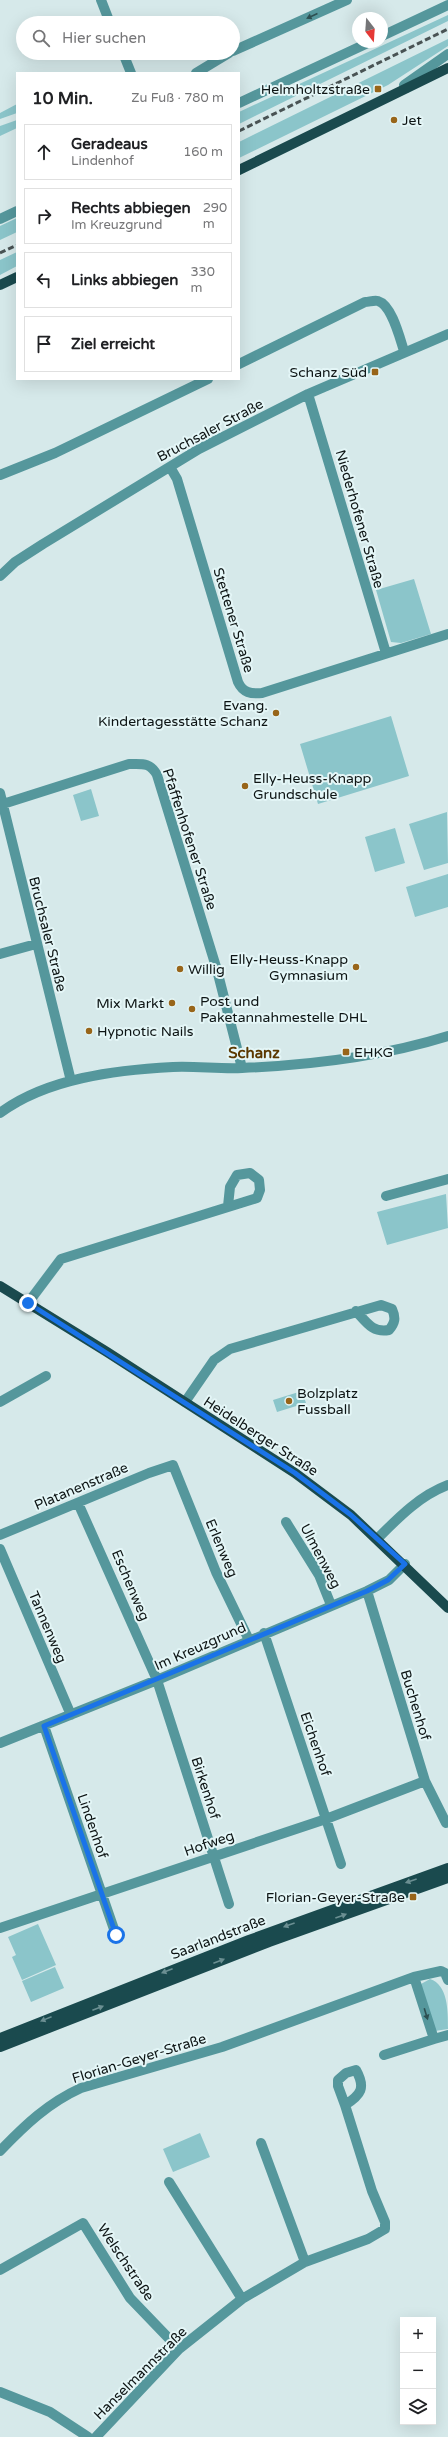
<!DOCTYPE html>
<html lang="de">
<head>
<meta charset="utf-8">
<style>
	:root { --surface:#fff; --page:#f6f6f6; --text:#202124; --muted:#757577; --line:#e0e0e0 }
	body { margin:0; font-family:"Varela Round",sans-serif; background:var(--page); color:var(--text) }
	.controls { position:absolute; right:12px; bottom:12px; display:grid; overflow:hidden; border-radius:0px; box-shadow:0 4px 16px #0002 }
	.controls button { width:36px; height:36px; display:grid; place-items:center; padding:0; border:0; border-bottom:1px solid var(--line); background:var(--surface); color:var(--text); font:20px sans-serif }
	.compass { position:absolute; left:352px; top:12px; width:36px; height:36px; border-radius:50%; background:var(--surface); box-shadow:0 4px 16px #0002; rotate:163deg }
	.stop { position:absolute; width:12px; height:12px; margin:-9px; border:3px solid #1a73e8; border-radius:50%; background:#fff }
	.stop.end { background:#1a73e8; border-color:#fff; box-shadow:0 1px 4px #0008 }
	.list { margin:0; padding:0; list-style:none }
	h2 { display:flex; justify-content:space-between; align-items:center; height:52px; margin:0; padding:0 16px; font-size:17px }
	h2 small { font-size:13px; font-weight:400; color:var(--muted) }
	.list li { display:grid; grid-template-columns:26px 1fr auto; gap:12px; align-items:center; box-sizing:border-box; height:56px; margin:0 8px 8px; padding:0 8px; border:1px solid var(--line); border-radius:0px }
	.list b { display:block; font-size:15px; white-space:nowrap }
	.list p { margin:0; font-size:13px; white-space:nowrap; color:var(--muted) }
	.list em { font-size:13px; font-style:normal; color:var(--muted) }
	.icon { flex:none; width:22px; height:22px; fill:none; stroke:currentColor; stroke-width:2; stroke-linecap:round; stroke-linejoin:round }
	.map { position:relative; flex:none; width:448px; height:2437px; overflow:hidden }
	.search { position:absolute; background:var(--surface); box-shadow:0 4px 16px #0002; left:16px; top:16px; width:224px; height:44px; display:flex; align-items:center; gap:10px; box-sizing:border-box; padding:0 14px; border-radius:22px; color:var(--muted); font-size:15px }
	.panel { position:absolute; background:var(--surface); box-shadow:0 4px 16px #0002; left:16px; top:72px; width:224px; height:308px; border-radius:0px }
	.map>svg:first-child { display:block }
	.green { fill:#8bc5ca }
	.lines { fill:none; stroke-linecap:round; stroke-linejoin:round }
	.minor { stroke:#55979c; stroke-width:10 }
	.major { stroke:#1a4a4e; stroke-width:10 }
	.rail { stroke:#495354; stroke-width:3; stroke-dasharray:6 3; stroke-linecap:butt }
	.oneway { fill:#2d4f51 }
	.oneway2 { fill:#6b8f92 }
	.route { stroke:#1a73e8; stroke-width:5 }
	.poi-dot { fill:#986519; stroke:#e4f6f7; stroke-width:1.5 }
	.labels { text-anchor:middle; stroke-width:4; stroke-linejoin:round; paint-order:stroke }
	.poi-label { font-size:14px; fill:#0d1414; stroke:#e4f6f7; text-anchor:start }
	.street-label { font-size:14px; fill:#0d1414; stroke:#e4f6f7 }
	.neighbourhood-label { font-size:15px; font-weight:bold; fill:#5b3800; stroke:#e4f6f7 }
</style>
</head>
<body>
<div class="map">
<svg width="448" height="2437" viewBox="0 0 448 2437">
	<rect width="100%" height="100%" fill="#d6e9ea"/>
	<path class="green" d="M448,15v6l-209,103v-12z
		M448,39v7l-60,39 -149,73v-16z
		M17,104v9l-17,6v-6z
		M17,120v8l-17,8v-10z
		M17,218v14l-17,8v-14z
		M17,252v14l-17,9v-15z
		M414,579l17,55 -30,9 -10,-1 -15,-52z
		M391,716l18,60 -91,28 -18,-60z
		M91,789l8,27 -18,5 -8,-26z
		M447,812l1,51 -24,7 -15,-46z
		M395,828l10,35 -30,9 -10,-35z
		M448,874v33l-33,10 -9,-30z
		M446,1194l2,34 -61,17 -10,-33z
		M302,1391l4,12 -29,9 -4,-12z
		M38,1924l18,41 -34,15 -10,-23 4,-2 -8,-18z
		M55,1967l9,21 -33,14 -9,-21z
		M430,1979c18,6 18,31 18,50l-13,2 -1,-4 -13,-43z
		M200,2133l10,24 -37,15 -10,-23z"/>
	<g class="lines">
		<path class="minor" d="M101,0l9,23
			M382,36l66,-31
			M233,51l114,-51
			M123,53l8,20
			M196,73l33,-20
			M406,88l-2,-3 44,-31
			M239,103l131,-61
			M0,219l17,-8
			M239,364l126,-62c4,0 9,-2 13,-1 14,4 22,38 26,50
			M308,394l78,259
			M170,467l7,12 61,203c5,11 13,12 24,11l186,-59
			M0,475l55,-22 153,-74
			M0,576l15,-14 28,-18 156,-95 109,-55 140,-60
			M0,793l71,288
			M3,804l126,-40c13,0 21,-2 28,11l60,195 25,98
			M0,954l36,-10
			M0,1113c47,-35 116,-43 173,-46 23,-1 46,2 69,1 70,-3 139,-11 206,-32
			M386,1196l62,-17
			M28,1303l33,-44 196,-61 3,-8 -1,-10 -9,-7 -13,2 -7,12 -2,19
			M0,1402l46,-26
			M185,1402l29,-42 16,-11 151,-44 11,4c4,9 3,14 -3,21 -16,3 -22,-7 -33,-19
			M78,1503l79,177 72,224
			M286,1522l33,53 12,30
			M0,1535l149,-62 24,-8 43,107 33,68
			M377,1539c21,-21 42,-43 71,-54
			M0,1549l71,166
			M367,1591l58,190 21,42
			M264,1633l77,231
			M44,1726l72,209
			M0,1743l157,-63 210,-89 22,-11 16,-16
			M0,1928l326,-109 99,-38
			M414,1977l20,62 14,-4
			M384,2055l50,-16
			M356,2070c10,18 5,25 -11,35l-7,-19v-6l8,-7z
			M261,2143l44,119
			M0,2151c25,-26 48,-48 81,-63l141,-41 192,-70 27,-6 4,2 3,7
			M169,2182l73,117
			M0,2270l83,-47 47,75 49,51
			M0,2392l50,20 38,25
			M96,2437l83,-88 63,-50 63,-37 63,-23 17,-10v-7l-13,-31 -27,-86"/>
		<path class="major" d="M239,170l209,-102
			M0,285l17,-8
			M0,1286l107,66 188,121 56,42 97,93
			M0,2038l249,-98 199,-72
			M0,2047l269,-105 179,-64"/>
		<path class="rail" d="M239,131l209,-102
			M0,253l17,-8"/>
	</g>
	<defs><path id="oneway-solid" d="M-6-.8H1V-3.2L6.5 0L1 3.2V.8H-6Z"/></defs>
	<g class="oneway">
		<use href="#oneway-solid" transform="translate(312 16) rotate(156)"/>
		<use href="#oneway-solid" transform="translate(426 2014) rotate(73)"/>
	</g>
	<g class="oneway2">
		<use href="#oneway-solid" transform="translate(411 1881) rotate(161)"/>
		<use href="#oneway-solid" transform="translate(341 1916) rotate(-20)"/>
		<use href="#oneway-solid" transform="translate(289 1925) rotate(160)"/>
		<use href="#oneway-solid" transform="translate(219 1961) rotate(-21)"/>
		<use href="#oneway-solid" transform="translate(167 1971) rotate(159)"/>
		<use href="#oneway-solid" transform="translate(98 2008) rotate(-21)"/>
		<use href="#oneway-solid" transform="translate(46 2019) rotate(158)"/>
	</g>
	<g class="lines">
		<path class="route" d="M28,1303l267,170 56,42 54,49 -17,16 -21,11 -323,135 72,209"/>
	</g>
	<g class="poi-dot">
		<rect x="374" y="85" width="8" height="8" rx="2"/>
		<circle cx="394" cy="120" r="4"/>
		<rect x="371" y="368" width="8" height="8" rx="2"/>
		<circle cx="276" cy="713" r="4"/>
		<circle cx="245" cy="786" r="4"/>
		<circle cx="356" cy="967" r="4"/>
		<circle cx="180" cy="969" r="4"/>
		<circle cx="172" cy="1003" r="4"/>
		<circle cx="192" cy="1009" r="4"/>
		<circle cx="89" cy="1031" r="4"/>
		<rect x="342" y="1048" width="8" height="8" rx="2"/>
		<circle cx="289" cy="1401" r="4"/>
		<rect x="409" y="1893" width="8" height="8" rx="2"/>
	</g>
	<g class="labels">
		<g class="poi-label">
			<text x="370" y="94" text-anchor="end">Helmholtzstraße</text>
			<text x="402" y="125">Jet</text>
			<text x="367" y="377" text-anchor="end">Schanz Süd</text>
			<text x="268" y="710" text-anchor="end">Evang.<tspan x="268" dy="16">Kindertagesstätte Schanz</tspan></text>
			<text x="253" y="783">Elly-Heuss-Knapp<tspan x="253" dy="16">Grundschule</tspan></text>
			<text x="348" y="964" text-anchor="end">Elly-Heuss-Knapp<tspan x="348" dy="16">Gymnasium</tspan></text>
			<text x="188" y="974">Willig</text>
			<text x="200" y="1006">Post und<tspan x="200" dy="16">Paketannahmestelle DHL</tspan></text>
			<text x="164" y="1008" text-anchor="end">Mix Markt</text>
			<text x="97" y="1036">Hypnotic Nails</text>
			<text x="354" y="1057">EHKG</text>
			<text x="297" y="1398">Bolzplatz<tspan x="297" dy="16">Fussball</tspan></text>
			<text x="405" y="1902" text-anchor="end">Florian-Geyer-Straße</text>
		</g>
		<g class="street-label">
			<text transform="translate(210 430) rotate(-28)" y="5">Bruchsaler Straße</text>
			<text transform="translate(360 519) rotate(74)" y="5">Niederhofener Straße</text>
			<text transform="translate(234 620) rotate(73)" y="5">Stettener Straße</text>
			<text transform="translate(190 839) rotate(72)" y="5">Pfaffenhofener Straße</text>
			<text transform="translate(48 934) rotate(76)" y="5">Bruchsaler Straße</text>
			<text transform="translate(261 1436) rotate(33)" y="5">Heidelberger Straße</text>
			<text transform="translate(81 1486) rotate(-23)" y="5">Platanenstraße</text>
			<text transform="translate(222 1548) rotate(67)" y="5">Erlenweg</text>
			<text transform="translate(321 1556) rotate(62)" y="5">Ulmenweg</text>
			<text transform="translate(131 1585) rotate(67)" y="5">Eschenweg</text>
			<text transform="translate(48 1627) rotate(67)" y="5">Tannenweg</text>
			<text transform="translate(200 1646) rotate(-24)" y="5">Im Kreuzgrund</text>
			<text transform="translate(416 1705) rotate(73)" y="5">Buchenhof</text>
			<text transform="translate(316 1744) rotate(71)" y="5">Eichenhof</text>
			<text transform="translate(206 1788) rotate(72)" y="5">Birkenhof</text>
			<text transform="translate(93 1826) rotate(71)" y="5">Lindenhof</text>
			<text transform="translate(209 1843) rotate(-19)" y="5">Hofweg</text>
			<text transform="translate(218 1937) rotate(-21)" y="5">Saarlandstraße</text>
			<text transform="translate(139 2058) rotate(-17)" y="5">Florian-Geyer-Straße</text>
			<text transform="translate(126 2262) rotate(56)" y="5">Welschstraße</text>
			<text transform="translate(140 2373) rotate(-45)" y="5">Hanselmannstraße</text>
		</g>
		<g class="neighbourhood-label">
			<text x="254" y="1058">Schanz</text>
		</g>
	</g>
</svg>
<div class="controls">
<button>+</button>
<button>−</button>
<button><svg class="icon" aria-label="layers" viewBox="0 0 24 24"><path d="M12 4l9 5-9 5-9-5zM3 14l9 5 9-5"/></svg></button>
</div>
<svg class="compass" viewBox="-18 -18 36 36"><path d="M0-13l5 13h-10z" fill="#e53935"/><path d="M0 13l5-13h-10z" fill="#757577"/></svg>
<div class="stop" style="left:116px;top:1935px"></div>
<div class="stop end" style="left:28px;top:1303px"></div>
<div class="search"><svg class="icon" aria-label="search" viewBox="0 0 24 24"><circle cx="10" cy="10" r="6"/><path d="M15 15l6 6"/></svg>Hier suchen</div>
<section class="panel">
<h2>10 Min.<small>Zu Fuß · 780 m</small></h2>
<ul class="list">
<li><svg class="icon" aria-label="ahead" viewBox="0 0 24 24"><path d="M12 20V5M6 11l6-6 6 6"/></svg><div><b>Geradeaus</b><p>Lindenhof</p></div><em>160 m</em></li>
<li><svg class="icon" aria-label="right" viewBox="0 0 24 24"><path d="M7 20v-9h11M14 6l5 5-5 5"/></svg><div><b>Rechts abbiegen</b><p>Im Kreuzgrund</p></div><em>290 m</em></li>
<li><svg class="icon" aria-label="left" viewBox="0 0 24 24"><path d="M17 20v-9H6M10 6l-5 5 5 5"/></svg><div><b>Links abbiegen</b></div><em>330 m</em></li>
<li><svg class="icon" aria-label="arrive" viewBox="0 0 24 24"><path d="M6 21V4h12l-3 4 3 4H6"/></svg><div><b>Ziel erreicht</b></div></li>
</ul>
</section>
</div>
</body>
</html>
